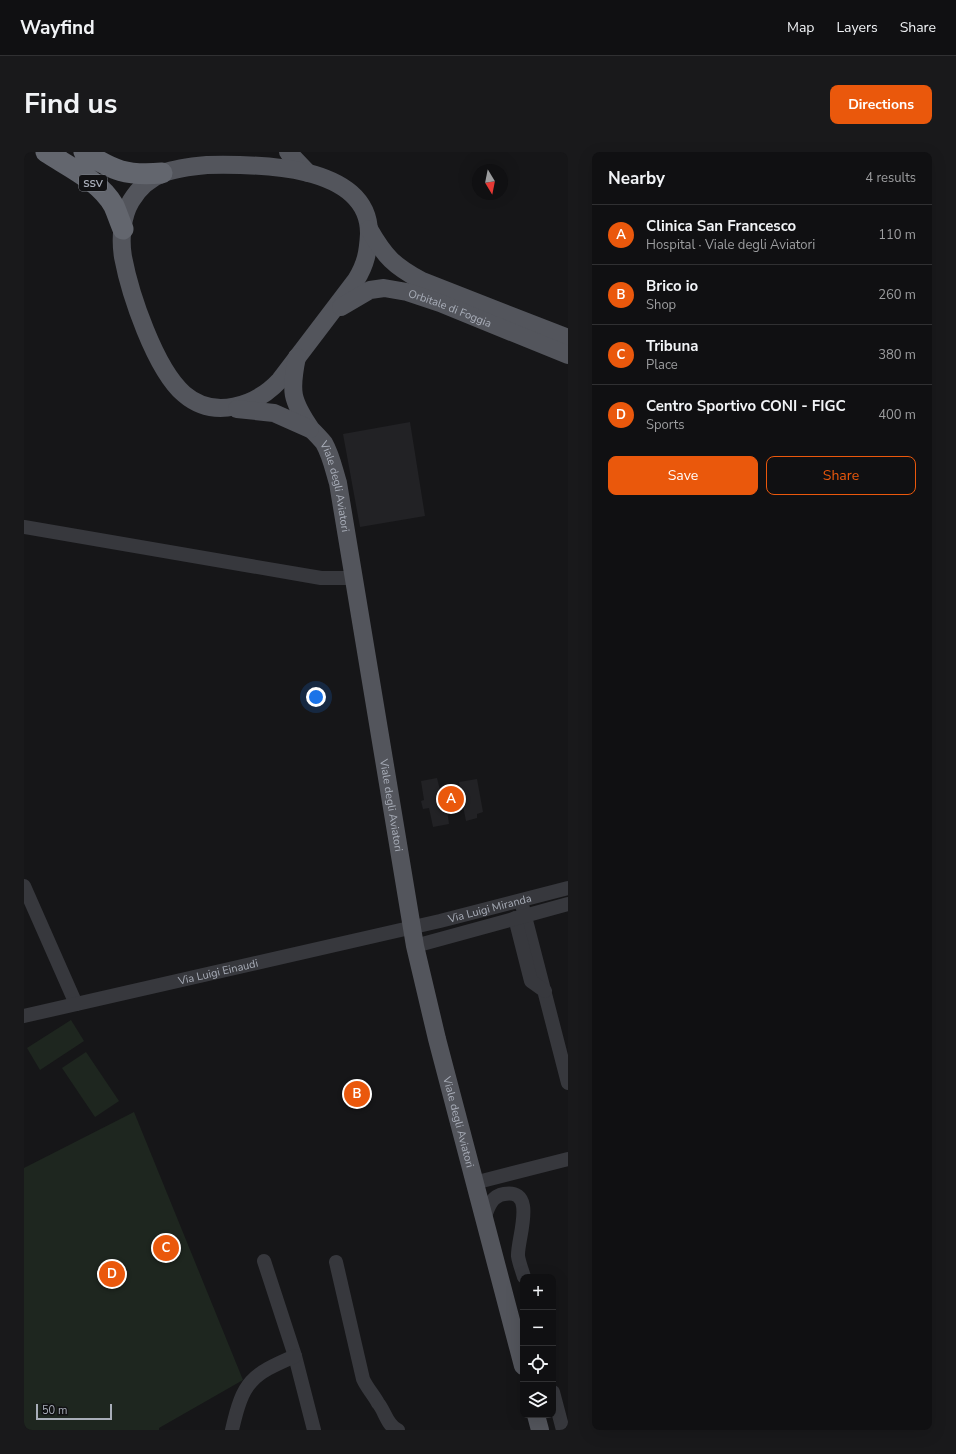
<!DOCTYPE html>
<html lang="en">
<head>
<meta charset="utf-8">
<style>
	:root { --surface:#101012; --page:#19191b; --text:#f1f3f6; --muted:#9c9d9f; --line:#303032; --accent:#ea580c }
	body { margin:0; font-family:"Nunito Sans",sans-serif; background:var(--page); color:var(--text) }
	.controls { position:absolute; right:12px; bottom:12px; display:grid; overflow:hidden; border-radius:8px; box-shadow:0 4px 16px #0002 }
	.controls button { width:36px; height:36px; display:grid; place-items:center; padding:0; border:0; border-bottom:1px solid var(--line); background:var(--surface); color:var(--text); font:20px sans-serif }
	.compass { position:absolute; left:448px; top:12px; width:36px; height:36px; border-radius:50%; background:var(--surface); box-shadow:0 4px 16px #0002; rotate:170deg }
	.scale { position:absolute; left:12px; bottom:10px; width:76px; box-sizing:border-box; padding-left:4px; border:2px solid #a8adb8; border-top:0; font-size:11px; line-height:14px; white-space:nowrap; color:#a8adb8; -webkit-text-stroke:3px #111113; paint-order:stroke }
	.you { position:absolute; left:292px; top:545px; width:14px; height:14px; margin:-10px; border:3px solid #fff; border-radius:50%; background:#1a73e8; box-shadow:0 0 0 6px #1a73e833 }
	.badge { display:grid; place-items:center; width:26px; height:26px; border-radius:50%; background:var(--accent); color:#fff; font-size:13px; font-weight:700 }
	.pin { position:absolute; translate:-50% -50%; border:2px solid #fff; box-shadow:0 1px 4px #0006 }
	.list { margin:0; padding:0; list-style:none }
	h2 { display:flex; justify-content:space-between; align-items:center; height:52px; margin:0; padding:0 16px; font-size:17px }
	h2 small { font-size:13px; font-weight:400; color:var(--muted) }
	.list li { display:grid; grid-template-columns:26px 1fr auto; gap:12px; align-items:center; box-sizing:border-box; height:60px; padding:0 16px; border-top:1px solid var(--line) }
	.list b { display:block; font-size:15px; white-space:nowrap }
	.list p { margin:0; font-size:13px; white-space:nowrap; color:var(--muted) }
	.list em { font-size:13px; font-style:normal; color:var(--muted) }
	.actions { display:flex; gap:8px; padding:12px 16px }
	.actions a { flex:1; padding:9px 0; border:1px solid var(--accent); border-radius:8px; text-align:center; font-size:14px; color:var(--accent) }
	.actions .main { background:var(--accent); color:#fff }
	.icon { flex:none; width:22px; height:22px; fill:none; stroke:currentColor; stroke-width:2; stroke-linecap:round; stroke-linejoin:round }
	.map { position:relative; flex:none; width:544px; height:1278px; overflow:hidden; border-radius:8px }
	header { display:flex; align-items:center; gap:24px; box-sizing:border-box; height:56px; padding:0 20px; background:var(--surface); border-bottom:1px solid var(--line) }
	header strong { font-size:19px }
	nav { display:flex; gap:22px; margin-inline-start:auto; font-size:14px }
	.intro { display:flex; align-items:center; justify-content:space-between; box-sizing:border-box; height:96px; padding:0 24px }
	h1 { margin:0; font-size:28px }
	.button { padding:10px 18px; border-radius:8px; background:var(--accent); color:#fff; font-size:14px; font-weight:700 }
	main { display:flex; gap:24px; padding:0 24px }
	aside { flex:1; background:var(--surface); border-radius:8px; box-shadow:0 4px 16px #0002 }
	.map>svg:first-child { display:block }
	.built { fill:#222225 }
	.green { fill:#1e261f }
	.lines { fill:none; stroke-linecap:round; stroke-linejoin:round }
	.minor { stroke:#37383d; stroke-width:14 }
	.major { stroke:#53555c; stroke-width:18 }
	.highway { stroke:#63666e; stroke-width:21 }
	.labels { text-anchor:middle; stroke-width:3; stroke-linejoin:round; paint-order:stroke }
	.shield { fill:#111113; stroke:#7b7e86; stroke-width:1 }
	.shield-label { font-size:10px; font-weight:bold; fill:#a8adb8 }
	.street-label { font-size:11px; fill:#a8adb8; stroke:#111113 }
</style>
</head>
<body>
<header>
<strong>Wayfind</strong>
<nav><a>Map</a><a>Layers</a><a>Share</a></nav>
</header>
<div class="intro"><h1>Find us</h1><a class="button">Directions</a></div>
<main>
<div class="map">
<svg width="544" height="1278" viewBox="0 0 544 1278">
	<rect width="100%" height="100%" fill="#161618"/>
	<path class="built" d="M386,270l15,94 -65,11 -17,-93z
		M413,626l4,16 20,-4 -2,-8 18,-3 6,33 -6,2v4l-11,3 -3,-15 -16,3 2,15 -16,3 -4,-19 -6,1 -2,-8 3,-1 -3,-19z"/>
	<path class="green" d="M47,868l13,21 -44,29 -13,-22z
		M62,900l33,49 -24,16 -33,-49z
		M110,960l109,268 -84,48v2h-135v-262z"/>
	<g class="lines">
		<g class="minor">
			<path d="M0,375l297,51h33"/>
			<path d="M0,734l52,118"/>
			<path d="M497,749l47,182"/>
			<path d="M491,766l16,63 14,10"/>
			<path d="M391,794l153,-42"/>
			<path id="s1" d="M0,864l416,-95 128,-33"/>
			<path d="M450,1031l94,-24"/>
			<path d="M460,1067c4,-11 7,-23 20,-25 34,-6 13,45 14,62 1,7 4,14 6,21"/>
			<path d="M240,1109l31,95 19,74"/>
			<path d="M312,1110l27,117c4,9 10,15 15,24 7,8 9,23 20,27"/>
			<path d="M529,1240l10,38"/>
			<path d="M208,1278c11,-49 19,-55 63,-74"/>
		</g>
		<g class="major">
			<path d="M264,0l20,21"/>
			<path d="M183,13c48,-1 163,-2 162,69 -1,18 -3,30 -13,46l-76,100c-24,26 -66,40 -96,14 -29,-25 -54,-100 -61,-137 -3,-18 -1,-41 8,-56 18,-30 44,-33 76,-36z"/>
			<path d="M345,77c16,28 25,37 53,52l146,57"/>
			<path id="s2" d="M317,155l29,-17 14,-2 23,4 33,11 128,52"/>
			<path id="s3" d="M273,205c-7,34 -6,43 14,72 4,4 9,9 13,14 7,12 10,27 14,40l77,463 22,93 86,327"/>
			<path d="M213,257l37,4 36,16"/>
			<path d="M512,1263l4,15"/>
		</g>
		<path class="highway" d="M22,0c23,15 54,29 68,54 3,7 6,16 9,23
			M60,0c30,19 42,24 78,21"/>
	</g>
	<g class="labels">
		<rect class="shield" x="55" y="23" width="28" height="16" rx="3"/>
		<g class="shield-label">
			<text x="69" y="35">SSV</text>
		</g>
		<g class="street-label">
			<text dy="4" stroke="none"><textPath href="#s2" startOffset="117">Orbitale di Foggia</textPath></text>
			<text dy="4" stroke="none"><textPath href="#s3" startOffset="141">Viale degli Aviatori</textPath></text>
			<text dy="4" stroke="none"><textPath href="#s3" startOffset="465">Viale degli Aviatori</textPath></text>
			<text dy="4" stroke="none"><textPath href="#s1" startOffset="478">Via Luigi Miranda</textPath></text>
			<text dy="4" stroke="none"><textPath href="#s1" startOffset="199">Via Luigi Einaudi</textPath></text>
			<text dy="4" stroke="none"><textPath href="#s3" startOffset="789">Viale degli Aviatori</textPath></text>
		</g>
	</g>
</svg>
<div class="controls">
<button>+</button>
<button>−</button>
<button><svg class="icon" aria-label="locate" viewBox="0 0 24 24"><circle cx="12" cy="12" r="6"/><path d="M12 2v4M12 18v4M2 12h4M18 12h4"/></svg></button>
<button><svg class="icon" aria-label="layers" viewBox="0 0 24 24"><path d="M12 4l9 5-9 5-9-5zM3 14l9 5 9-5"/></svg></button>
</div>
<svg class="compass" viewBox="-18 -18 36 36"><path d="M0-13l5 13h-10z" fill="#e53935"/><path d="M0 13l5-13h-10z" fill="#9c9d9f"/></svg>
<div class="scale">50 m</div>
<div class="you"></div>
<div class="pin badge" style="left:427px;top:647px">A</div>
<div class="pin badge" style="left:333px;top:942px">B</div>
<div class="pin badge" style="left:142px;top:1096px">C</div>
<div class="pin badge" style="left:88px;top:1122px">D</div>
</div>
<aside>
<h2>Nearby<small>4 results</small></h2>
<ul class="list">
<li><span class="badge">A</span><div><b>Clinica San Francesco</b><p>Hospital · Viale degli Aviatori</p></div><em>110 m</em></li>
<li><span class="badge">B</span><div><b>Brico io</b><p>Shop</p></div><em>260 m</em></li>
<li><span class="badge">C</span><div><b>Tribuna</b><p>Place</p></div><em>380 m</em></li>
<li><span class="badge">D</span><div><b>Centro Sportivo CONI - FIGC</b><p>Sports</p></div><em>400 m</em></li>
</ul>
<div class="actions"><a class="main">Save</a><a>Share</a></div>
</aside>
</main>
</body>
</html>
